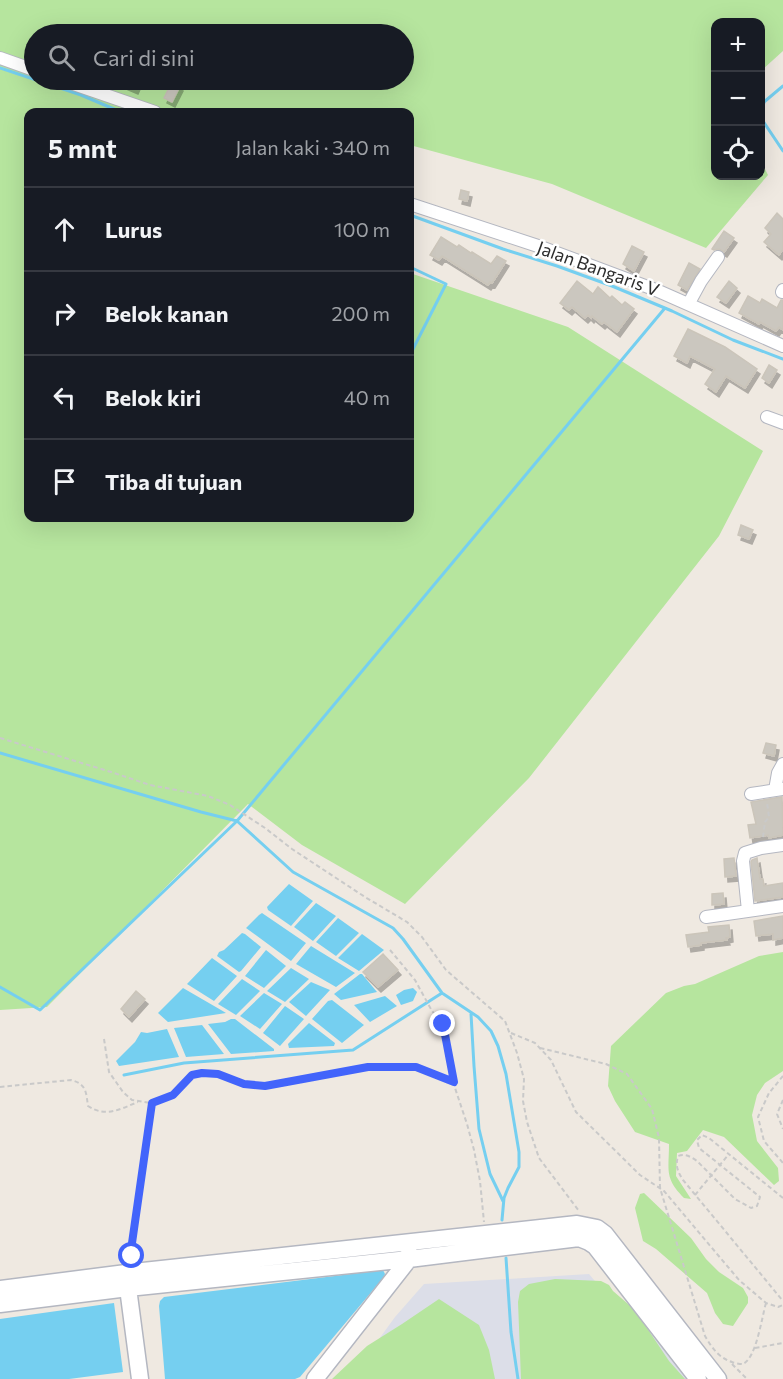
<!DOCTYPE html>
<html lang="id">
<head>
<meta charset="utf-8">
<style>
	:root { --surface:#171b24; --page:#20242c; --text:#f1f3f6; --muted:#9ea1a6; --line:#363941 }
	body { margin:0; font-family:Commissioner,sans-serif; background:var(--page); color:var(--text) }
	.controls { position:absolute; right:18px; top:18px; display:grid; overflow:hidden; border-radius:12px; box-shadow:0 6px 24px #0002 }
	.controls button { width:54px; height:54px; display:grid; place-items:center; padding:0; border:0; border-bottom:2px solid var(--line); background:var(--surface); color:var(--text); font:30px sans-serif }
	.stop { position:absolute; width:18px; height:18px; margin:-14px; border:4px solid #4264fb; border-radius:50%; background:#fff }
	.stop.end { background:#4264fb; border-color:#fff; box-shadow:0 2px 6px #0008 }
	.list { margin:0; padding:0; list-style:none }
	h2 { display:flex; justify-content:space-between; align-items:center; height:78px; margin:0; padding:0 24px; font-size:26px }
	h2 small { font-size:20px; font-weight:400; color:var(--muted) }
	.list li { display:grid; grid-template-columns:39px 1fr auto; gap:18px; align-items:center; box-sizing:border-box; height:84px; padding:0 24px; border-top:2px solid var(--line) }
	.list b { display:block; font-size:22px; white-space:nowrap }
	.list em { font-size:20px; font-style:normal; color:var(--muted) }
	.icon { flex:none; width:33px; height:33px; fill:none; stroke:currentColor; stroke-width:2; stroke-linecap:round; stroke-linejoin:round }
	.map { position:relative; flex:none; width:783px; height:1379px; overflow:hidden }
	.search { position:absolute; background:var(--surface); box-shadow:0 6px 24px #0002; left:24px; top:24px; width:390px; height:66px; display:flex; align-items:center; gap:15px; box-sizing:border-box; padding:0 21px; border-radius:33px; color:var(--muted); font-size:22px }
	.panel { position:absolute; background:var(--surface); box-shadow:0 6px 24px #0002; left:24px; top:108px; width:390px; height:414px; border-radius:12px }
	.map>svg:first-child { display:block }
	.airport { fill:#dcdee8 }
	.green { fill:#b6e59e; fill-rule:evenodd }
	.water { fill:#75cff0 }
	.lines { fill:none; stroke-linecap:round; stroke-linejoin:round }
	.stream { stroke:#75cff0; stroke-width:3 }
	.building { fill:#cbc7bf; stroke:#cbc5ba; stroke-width:1.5; filter:url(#shadow) }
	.street-casing { stroke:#b4b7c1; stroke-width:14 }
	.secondary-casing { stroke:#b4b7c1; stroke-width:19 }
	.path { stroke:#c9c9c9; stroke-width:2; stroke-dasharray:4.5 3; stroke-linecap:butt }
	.street { stroke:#fff; stroke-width:12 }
	.secondary { stroke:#fff; stroke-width:16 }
	.route { stroke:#4264fb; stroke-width:8 }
	.labels { text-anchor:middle; stroke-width:5; stroke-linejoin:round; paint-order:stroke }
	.street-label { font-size:18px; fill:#2e2e2e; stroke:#fff }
</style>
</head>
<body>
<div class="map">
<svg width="783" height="1379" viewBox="0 0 783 1379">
	<defs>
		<filter id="shadow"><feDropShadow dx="3" dy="5" stdDeviation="0" flood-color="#0004"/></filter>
	</defs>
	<rect width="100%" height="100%" fill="#efe9e1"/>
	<path class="airport" d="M589,1274l48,57 15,-2 38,50h-340l45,-62 29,-33z"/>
	<path class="green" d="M0,0h783v51l-22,20 -1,-49h-44v154h44l1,-15 7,14 -62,73 -154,-64 -142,-39v-33h-382v406h382v-245l158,54 195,124 -44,85 -190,242 -124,126 -103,-59 -54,-41 -201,203 -47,3zM34,34h370v46h-370z
		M783,952v119l-18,12 -8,12 -5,20 5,26 21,27 1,13 -5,4 -50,-48 -21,-7 -16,21 -10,2 -1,23 15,23 -7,-1c-20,-20 -15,-28 -15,-54l-34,-12 -20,-31 -7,-15 3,-40 55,-53 18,-7 11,-2 64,-28z
		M644,1193l47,45 15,21 13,13 24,16 5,9v6l-15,23 -10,-2 -8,-11 -8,-20 -51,-44 -13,-8 -8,-33 5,-14z
		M555,1279l46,2 8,4 4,6 22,19 34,51 16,18h-164l-3,-77 2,-11 9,-7z
		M439,1299l40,26 10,25 6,29h-163l35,-33 35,-22z"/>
	<path class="water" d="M289,884l24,17 -22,25 -23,-16 -1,-3z
		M316,903l20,13 -23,25 -19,-14z
		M262,913l44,30 -15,18 -45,-33 13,-13z
		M338,918l21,15 -23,23 -20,-14z
		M242,933l3,1 16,13 -20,24 -2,1 -22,-16 2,-4 5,-2z
		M362,934l22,16 -25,21 -21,-13z
		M311,946l44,27 -19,14 -40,-23z
		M266,950l20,16 -22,22 -19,-12z
		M212,958l25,18 -23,25 -27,-17z
		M291,968l18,11 -24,23 -18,-11z
		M360,974h2l15,18 -36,8 -7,-6z
		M242,979l18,12 -24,24 -18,-11z
		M311,982l19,8 -24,26 -17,-14z
		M183,988l38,22 5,3 -58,9 -10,-9z
		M413,988l4,4 -4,9 -12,4 -5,-10 8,-5z
		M264,993l18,11 -22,25 -20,-13z
		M385,996l12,10 -27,16 -16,-17z
		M332,1000l32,25 -22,18 -30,-24 16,-18z
		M285,1006l19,13 -24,27 -17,-13z
		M231,1019h4l39,30v2l-43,3 -23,-30 17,-2z
		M309,1023l26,20 -1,3 -45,2 -1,-4z
		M202,1025l22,29 -38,3 -12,-29z
		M167,1029l12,28 -60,9 -3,-5 19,-19 6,-10 6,1z
		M383,1270l2,4 -1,3 -84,100 -5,2h-130l-6,-73 1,-5 4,-4z
		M114,1303l9,69 -54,7h-69v-60z"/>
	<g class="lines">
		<path class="stream" d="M0,68l81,27 40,17
			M783,86l-19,16 -3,16 22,33
			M410,215l93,34 54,17 55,20 60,25 61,29 50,19
			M410,267l36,17 -36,71
			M0,753l201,59 36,9 56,51 100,56 10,11 39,54 36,24 13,14 7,15 8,28 13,78v15l-11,21 -4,10 -2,22
			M0,987l40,23 197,-189 428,-513
			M471,1014l3,52 5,63 11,45 13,27
			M124,1075l60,-12 169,-13 89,-57
			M506,1258l5,74 7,47"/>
	</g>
	<path class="building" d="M114,80h25l-4,9z
		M172,82l8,4 -8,16 -8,-4z
		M461,190l8,2 -2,9 -8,-2z
		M777,213l6,6v30l-4,6 -15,-13 7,-8 -6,-6z
		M724,231l10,7 -10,14 -5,-3 -5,1 -2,-1z
		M441,237l16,10 2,-2 12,8 1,-1 19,12 6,-8 9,5 -14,22 -2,-1 -2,3 -46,-29 -3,4 -9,-5z
		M632,246l12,6 -10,19 -11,-7z
		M689,263l11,6 -13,21 -9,-5z
		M577,281l16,13 5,-7 12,11 2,-2 10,9 3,-3 9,7 -17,23 -13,-10 -2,2 -10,-8 -1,2 -3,-3 -3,3 -13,-11 -3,3 -9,-7z
		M729,281l8,7 -11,15 -9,-6z
		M748,296l12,7 2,-4 15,9 4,-8h2v30l-4,-3 -3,4 -16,-9 -1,2 -20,-11z
		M688,329l37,18 32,22 -12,19 -19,-12 -10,16 -11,-8 10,-15 -25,-13 -3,7 -13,-7z
		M769,365l8,5 -8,13 -7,-5z
		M741,525l12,5 -4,9 -11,-4z
		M766,743l10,2 -2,11 -11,-3z
		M782,797l1,38 -14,3 -1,-3 -18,3 -2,-13 8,-1 -5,-22z
		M734,858l2,18 -11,1 -1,-18z
		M757,858l3,21h3l1,7 19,-3v14l-28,4 -4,-39 1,-2z
		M723,893l1,11 -12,1v-11z
		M783,916v22l-10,2v-6l-17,2 -2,-15z
		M729,925l1,12 -4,1 1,2 -26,3v2l-13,2 -2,-12 23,-3 -1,-5z
		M383,954l15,16 -20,17 -15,-15z
		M136,991l9,8 -16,18 -8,-8z"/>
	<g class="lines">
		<g class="street-casing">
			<path id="street" d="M0,58l34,12
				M62,80l93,32
				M410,204l131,43 115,43 127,56
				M782,292l1,-2
				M689,303l12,-22 17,-24
				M767,417l16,6
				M775,790l3,-17 5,-9
				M751,794l32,-5
				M748,911l-5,-50 2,-8 16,-5 22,-3
				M706,917l77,-11"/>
		</g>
		<g class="secondary-casing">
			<path id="secondary" d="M128,1288l12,91
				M0,1289l134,-17 443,-48 20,4 8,6 113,145
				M0,1304l128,-16 281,-29 170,-21 10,4 6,4 103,133
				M315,1379l94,-120v-6"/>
		</g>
		<path class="path" d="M0,738l111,34 39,13 58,11 22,9 35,23 27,21 73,48 42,25 15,15 24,33 59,51 12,32 7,26 -1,22 4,21 12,36 40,53
			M763,837l2,-15 4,-5 -2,-15
			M390,950l25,30 17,31 11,13 12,64 12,36 7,26 6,31 4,41
			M511,1033l24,10 16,17 25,52 64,63 24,16 75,89 27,23 12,4 5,-2
			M104,1039l5,33 14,20 9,8 19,3 22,-8 19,-20 10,-2 16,1 26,10 21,2 103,-19h48l38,15
			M540,1048l66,16 21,10 25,35 7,29 1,50 45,148c7,12 14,22 27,26 1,1 9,2 10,2 14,-3 20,-48 24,-61
			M783,1076l-14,17 -11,24 6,24 19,22
			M0,1087l71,-7c16,4 15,13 17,26 18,12 32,3 50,-4
			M783,1100l-6,14 6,15
			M695,1195l34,-41
			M783,1198l-74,-60 -7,-3 -5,5 2,8 61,49 -3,9 -6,2 -16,-9 -38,-38c-6,-4 -12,-8 -19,-5 -3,10 0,16 5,24l100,121
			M132,1260v-17l19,-140
			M755,1348l28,-5
			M732,1364l15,15"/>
		<use href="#street" class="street"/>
		<use href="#secondary" class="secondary"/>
	</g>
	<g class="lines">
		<path class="route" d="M132,1256v-13l20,-140 21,-8 19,-20 10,-2 16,1 26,10 21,2 103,-19h48l38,15 -11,-58"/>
	</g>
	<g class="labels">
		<g class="street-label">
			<text transform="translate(598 269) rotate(20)" y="6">Jalan Bangaris V</text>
		</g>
	</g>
</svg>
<div class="controls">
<button>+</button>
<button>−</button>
<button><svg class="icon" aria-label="locate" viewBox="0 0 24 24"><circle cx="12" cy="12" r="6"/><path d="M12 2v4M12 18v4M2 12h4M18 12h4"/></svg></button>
</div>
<div class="stop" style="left:132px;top:1256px"></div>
<div class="stop end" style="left:443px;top:1024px"></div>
<div class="search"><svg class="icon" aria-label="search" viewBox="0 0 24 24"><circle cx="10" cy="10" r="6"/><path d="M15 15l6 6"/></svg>Cari di sini</div>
<section class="panel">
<h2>5 mnt<small>Jalan kaki · 340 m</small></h2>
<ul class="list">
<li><svg class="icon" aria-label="ahead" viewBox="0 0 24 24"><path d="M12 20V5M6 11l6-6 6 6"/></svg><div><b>Lurus</b></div><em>100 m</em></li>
<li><svg class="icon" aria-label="right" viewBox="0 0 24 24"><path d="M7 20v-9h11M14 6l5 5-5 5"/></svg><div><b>Belok kanan</b></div><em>200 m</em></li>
<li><svg class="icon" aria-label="left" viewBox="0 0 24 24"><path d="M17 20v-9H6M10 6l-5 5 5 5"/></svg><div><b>Belok kiri</b></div><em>40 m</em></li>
<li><svg class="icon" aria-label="arrive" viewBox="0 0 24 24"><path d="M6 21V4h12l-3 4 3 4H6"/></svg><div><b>Tiba di tujuan</b></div></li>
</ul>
</section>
</div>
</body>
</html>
